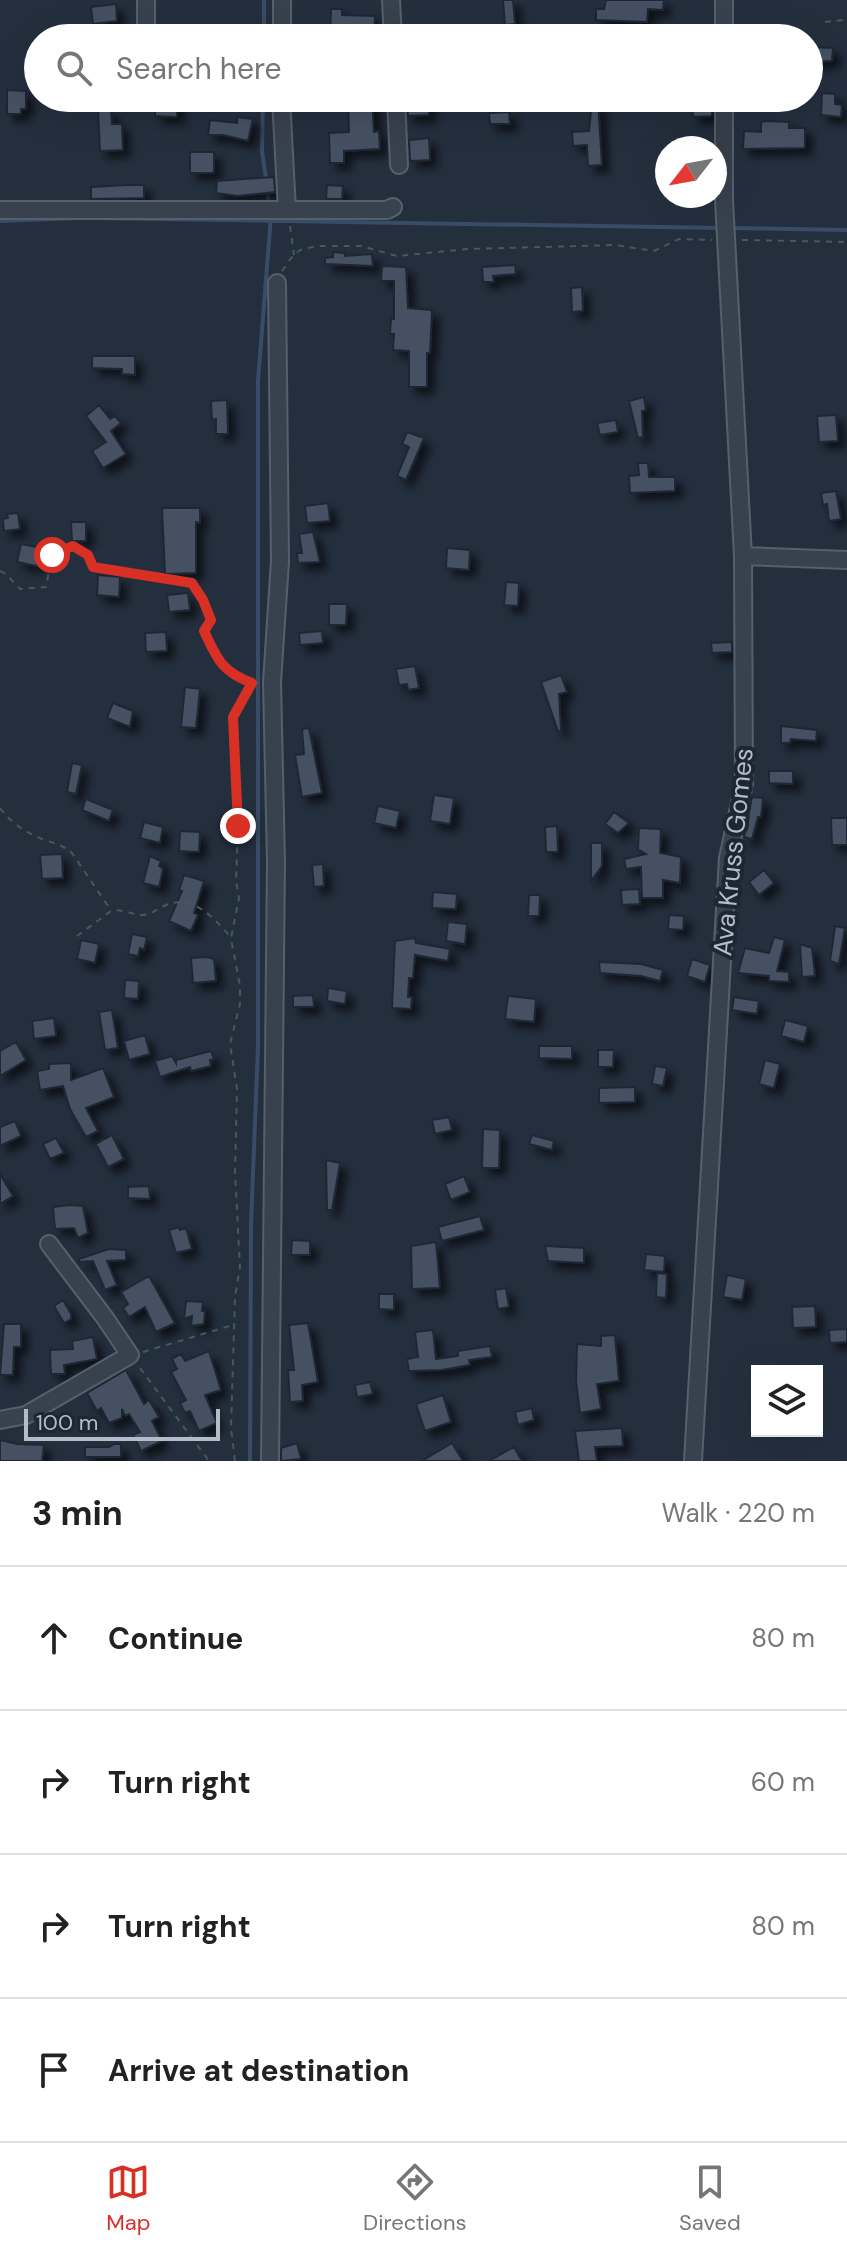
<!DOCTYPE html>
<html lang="en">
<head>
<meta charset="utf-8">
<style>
	:root { --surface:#fff; --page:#f6f6f6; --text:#222; --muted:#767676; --line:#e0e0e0; --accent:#d93025 }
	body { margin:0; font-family:"DM Sans",sans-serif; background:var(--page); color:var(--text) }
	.controls { position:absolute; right:24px; bottom:24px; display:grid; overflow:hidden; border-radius:0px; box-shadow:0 8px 32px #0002 }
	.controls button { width:72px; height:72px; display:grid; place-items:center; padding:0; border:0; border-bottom:2px solid var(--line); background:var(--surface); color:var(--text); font:40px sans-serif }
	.compass { position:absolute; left:655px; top:136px; width:72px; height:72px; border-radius:50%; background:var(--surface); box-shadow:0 8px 32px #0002; rotate:239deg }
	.scale { position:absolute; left:24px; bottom:20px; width:196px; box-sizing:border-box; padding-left:8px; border:4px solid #b4bcc9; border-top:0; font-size:22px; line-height:28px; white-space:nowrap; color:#b4bcc9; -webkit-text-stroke:6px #1d2633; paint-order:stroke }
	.stop { position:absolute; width:24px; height:24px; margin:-18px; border:6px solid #d93025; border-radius:50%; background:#fff }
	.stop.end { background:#d93025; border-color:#fff; box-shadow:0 2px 8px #0008 }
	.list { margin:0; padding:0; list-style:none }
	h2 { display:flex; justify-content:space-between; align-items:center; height:104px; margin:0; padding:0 32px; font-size:34px }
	h2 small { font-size:26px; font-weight:400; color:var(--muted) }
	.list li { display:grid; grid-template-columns:52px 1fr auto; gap:24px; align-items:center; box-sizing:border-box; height:144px; padding:0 32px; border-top:2px solid var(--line) }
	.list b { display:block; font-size:30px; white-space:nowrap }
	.list em { font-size:26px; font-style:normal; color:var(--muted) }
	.icon { flex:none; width:44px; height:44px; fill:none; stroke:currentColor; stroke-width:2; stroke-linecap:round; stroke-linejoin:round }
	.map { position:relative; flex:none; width:847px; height:1461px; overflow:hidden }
	.search { position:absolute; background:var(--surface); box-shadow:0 8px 32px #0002; left:24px; right:24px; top:24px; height:88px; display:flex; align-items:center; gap:20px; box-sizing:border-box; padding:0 28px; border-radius:44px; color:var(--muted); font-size:30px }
	.sheet { height:680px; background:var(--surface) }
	nav { display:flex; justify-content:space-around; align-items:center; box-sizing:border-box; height:112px; border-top:2px solid var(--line); background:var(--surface); font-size:22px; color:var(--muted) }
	nav a { display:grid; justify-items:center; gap:4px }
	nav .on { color:var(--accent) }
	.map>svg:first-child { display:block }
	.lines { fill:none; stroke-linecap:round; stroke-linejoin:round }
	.stream { stroke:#394c67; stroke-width:4 }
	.building { fill:#455162; stroke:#1f2835; stroke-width:2; filter:url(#shadow) }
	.minor-casing { stroke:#565f6c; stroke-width:20 }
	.path { stroke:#44595c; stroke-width:2; stroke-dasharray:6 6; stroke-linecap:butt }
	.minor { stroke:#38414e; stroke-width:16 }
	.route { stroke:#d93025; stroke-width:10 }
	.labels { text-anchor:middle; stroke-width:8; stroke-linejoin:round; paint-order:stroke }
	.street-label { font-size:26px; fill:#b4bcc9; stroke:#1d2633 }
</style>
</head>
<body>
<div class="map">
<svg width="847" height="1461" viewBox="0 0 847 1461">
	<defs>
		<filter id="shadow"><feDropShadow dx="7" dy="7" stdDeviation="4" flood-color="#0009"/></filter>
	</defs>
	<rect width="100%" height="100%" fill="#242f3e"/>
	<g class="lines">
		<path class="stream" d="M264,0v38
			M263,98l-1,54 4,27
			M267,188l2,19
			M94,218l627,10
			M0,221l78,-3
			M730,228l117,2
			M250,1461l1,-237 7,-178v-665l13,-165"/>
	</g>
	<path class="building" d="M503,0h10l2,24 -10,1z
		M606,0h58l-1,10 -15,-1 -1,13 -51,-2v-11h8z
		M116,4l1,17 -24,3 -2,-17z
		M331,9h11v6l33,1 -1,20 -44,-1z
		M403,27h20v11h-19z
		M809,47l24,1 -1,13 -23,1z
		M7,90l19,1v18h-5v5h-14z
		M822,93l13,1v10l7,1 -1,12 -20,-2z
		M155,98h22v19l-22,-1z
		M348,98h24l2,34 5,-1 1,18 -36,2v12h-14l-1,-30 20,-1z
		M407,98h21l1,17 -21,1z
		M692,98h20v18l-19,1z
		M592,101h6l4,64 -14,1 -1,-21 -14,1 -1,-14 17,-1z
		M98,110h13l1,14h10l1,26 -23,1z
		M509,112l1,12h-20l-1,-11z
		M237,117l16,2 -5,22 -25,-6h-15l2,-15 27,3z
		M766,121l23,1v6h16v20l-62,1 1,-18 17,1v-10z
		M429,138l1,22 -20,1 -1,-21z
		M190,152h24v21h-24z
		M274,177l1,15 -37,4 -22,-3 1,-12z
		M127,185h17v13l-53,1v-12z
		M327,185l16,1 -1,13h-16z
		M333,252l12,1v3l27,-2 1,12 -48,-2v-6l8,-1z
		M515,265l1,9 -23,2 1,6h-11l-1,-15z
		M382,266l24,1 2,41 24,2 -2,43h-3v34h-18v-36l-16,-1 1,-16h-4l1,-16 3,1v-38h-13z
		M582,287l1,24 -11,1 -1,-24z
		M92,356h43v19l-13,-1v-5l-30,-1z
		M644,397l2,13 -4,1 1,26 -5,1 -9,-37z
		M227,400l1,34h-12v-15l-4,1 -1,-19z
		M99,405l11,14 5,-3 6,7 -10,8 15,23 -23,14 -11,-17 14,-9 -20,-26z
		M836,415l2,26 -19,1 -2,-26z
		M616,420l2,12 -18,3 -3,-12z
		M407,432l17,6 -18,42 -9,-4 12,-29 -7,-3z
		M638,463h10l1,14h26v14l-45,2 -1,-17 10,-1z
		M836,491l5,28 -12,2 -2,-17 -4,1 -2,-12z
		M328,503l2,18 -23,2 -2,-17z
		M162,508h38v15l-4,-1v51l-31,1z
		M18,513l2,16 -16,2 -1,-12 5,-1 -1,-4z
		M71,522h15v19h-14z
		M313,532l7,30 -22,1 -1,-10h5l-3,-19z
		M21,544l20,4 -4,18 -20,-4z
		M447,548l23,2 -1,20 -23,-2z
		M98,575l22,2 -1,20 -22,-2z
		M506,582l13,1 -1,23 -14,-1z
		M188,593l2,17 -21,2 -2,-17z
		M329,604h18l-1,21h-17z
		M322,631l1,12 -23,2 -1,-12z
		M166,632l1,19 -21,1 -1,-19z
		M732,642v10l-20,1 -1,-10z
		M415,666l4,22 -11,2 -1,-6 -8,1 -3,-16z
		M561,675l6,17 -8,2 2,37h-3l-17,-49z
		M185,687l15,2 -4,39 -15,-1z
		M113,703l20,8 -3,16 -23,-9z
		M781,726l36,4 -1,11 -25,-2 -1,4h-9z
		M309,728l13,65 -20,4 -7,-42 9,-1 -2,-25z
		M72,763l10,2 -6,29 -9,-2z
		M769,771h24v13l-24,-1z
		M434,795l20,3 -4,26 -20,-3z
		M752,797l11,1 -2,19h-3l-6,22 -8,-2z
		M86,799l27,11 -4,11 -27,-11z
		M378,806l22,5 -4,17 -22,-5z
		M614,812l15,11 -11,10 -13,-9z
		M831,818h16v27h-15z
		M144,822l19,5 -3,16 -20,-5z
		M557,826l1,26h-12l-1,-25z
		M639,828l22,1 -1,24 21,4 -1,26 -17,-3v18h-21l-1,-31 -15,2 -2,-10 22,-5 -8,-5z
		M180,831l20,1 -1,20 -20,-1z
		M591,843h11v23l-11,15z
		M62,854l1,24 -21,1 -2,-24z
		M150,856l11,5 -2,5 4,3 -4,18 -16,-4z
		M323,864l1,22 -10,1 -2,-22z
		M764,870l10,13 -15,12 -10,-13z
		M184,875l20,6 -10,32 4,2 -7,16 -22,-10 13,-30 -3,-1z
		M639,889l1,15 -18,1 -1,-15z
		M433,892l24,2 -1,15 -24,-1z
		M529,895h11l-1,21h-11z
		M669,915l15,1 -1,14 -15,-1z
		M448,922l19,2 -2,20 -19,-3z
		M835,926l10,2 -6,36 -9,-3z
		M132,934l15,3 -3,13 -4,-2 -2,8 -10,-2z
		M774,937l11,3 -8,31 12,1v10l-20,-1v-5l-31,-3 7,-25 24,5z
		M415,938l1,5 34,6 -2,12 -33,-6 -2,23h-4l-1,19h4l-1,12 -19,-1 3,-67z
		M81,940l18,4 -4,19 -18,-4z
		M800,944l12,4 3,28 -13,1z
		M207,957l7,2 2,22 -23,2 -2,-25z
		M692,959l18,6 -5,17 -18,-6z
		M599,962l42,2 22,6 -3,11 -19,-5 -41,-3z
		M125,980l14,1 -1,18 -14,-1z
		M328,988l19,3 -2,13 -18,-3z
		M313,995l1,12h-21v-11z
		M508,996l28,3 -2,23 -29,-3z
		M734,997l25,4 -2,13 -25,-4z
		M112,1010l6,38 -13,2 -6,-38z
		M54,1018l2,18 -22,3 -2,-18z
		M785,1020l23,6 -4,16 -23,-6z
		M145,1035l5,19 -21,6 -5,-19z
		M16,1042l10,18 -26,16v-25z
		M539,1046h33v13l-33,-1z
		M598,1050h16l-1,17h-15z
		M211,1051l3,8 -4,1 1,6 -20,5 -1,-4 -30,10 -5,-16 17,-5 4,7v-3z
		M765,1060l15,4 -6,24 -15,-4z
		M71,1063v17l32,-12 11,29 -28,11 12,23 -12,6 -16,-28 -7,-23 -23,4 -3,-19 12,-2v-5z
		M655,1066l12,2 -4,18 -11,-2z
		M635,1087v15l-36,1v-15z
		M449,1117l3,13 -17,4 -3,-14z
		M15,1121l6,15 -21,10v-19z
		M483,1129l17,1 -1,38h-17z
		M112,1135l12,24 -16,8 -12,-23z
		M532,1135l22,6 -2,9 -23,-6z
		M56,1138l8,15 -14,6 -7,-15z
		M326,1160l14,3 -8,47h-5z
		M0,1174l13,22 -13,8z
		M464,1176l6,16 -19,8 -6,-16z
		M149,1186l1,13 -22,-1v-11z
		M70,1205l13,1 5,27 -10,5 -4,-10 -19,1 -2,-22z
		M480,1216l4,14 -42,11 -4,-14z
		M179,1227l1,3 6,-2 6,21 -16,4 -7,-23z
		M292,1240l18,1v14h-19z
		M436,1242l4,46 -28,1 -1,-43z
		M545,1246l39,2v15l-36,-2z
		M109,1249l17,1v10l-19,1 10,24 -12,5 -12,-29 -14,1v-3z
		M646,1254l19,2 -1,16 -20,-2z
		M657,1273l10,1 -1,24 -10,-1z
		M727,1275l19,4 -4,21 -19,-3z
		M149,1276l26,47 -19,9 -11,-25 -16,10 -6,-9 5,-4 -7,-12z
		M506,1288l3,19 -11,2 -3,-19z
		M379,1294h15v16l-15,-1z
		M63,1300l8,14v5l-7,4 -10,-17z
		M186,1301l17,1 -1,9h3l-1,13 -13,2 1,-10 -8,3z
		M815,1306l1,21 -23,1 -1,-21z
		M308,1323l10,59 -16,3 1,16 -13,1 -2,-32h6l-5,-45z
		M4,1324h17v23h-7l-1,28h-13z
		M847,1329v13l-17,1 -1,-13z
		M433,1330l3,29 22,-3v-5l32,-5 2,11 -23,3 1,5 -28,5 -33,1 -2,-12 11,-2 -3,-25z
		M615,1335l4,46 -22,3 4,25 -21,4 -4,-32 1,-37 24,2v-10z
		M93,1337l4,22 -33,6 1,9h-14l-1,-24 23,-1 -1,-8z
		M209,1351l12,39 -16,5 12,28 -18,8 -9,-20 -5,2 -5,-10 6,-3 -15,-28 6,-3 -5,-10 9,-5 4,7z
		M126,1370l18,34 5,-4 10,17 -7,4 10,20 -21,10 -8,-16 7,-3 -11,-18 -4,2 -3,-7v9l-13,5 -8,-15 -4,3 -10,-18z
		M370,1382l3,12 -16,3 -2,-12z
		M443,1395l8,27 -26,9 -9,-27z
		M532,1408l2,12 -16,5 -3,-13z
		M622,1428l1,18 -28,1 2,14h-18l-4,-30z
		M0,1440l17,4 27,1 -2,16h-42z
		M297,1443l4,16 -20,2v-13z
		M452,1443l11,18h-41z
		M114,1444h7v13h-36v-10h24z
		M514,1447l8,14h-33z"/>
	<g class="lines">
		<g class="minor-casing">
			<path id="minor" d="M391,0l2,38
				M146,38v-38
				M282,38v-38
				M724,38v-38
				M281,98l6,112
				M396,98l3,67
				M0,210h387l6,-3
				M743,556l104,4
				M0,1420l26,-5 104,-60 -25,-37 -56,-74
				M270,1461l6,-599 -4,-180 8,-121 -3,-278
				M693,1461l35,-603 16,-74 -1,-228 -19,-356v-102"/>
		</g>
		<path class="path" d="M825,22l18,-2 4,3
			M290,226l4,29
			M742,240l105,2
			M282,271l9,-13 9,-8 17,-4h44l36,10 71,-7 147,-4 39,6 25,-12 33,1
			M0,571l6,3 14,15 26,-2 6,-32 21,-9 15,9 5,12 99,16 11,17 8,20 -7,11c11,24 25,52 55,51
			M0,808c11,15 25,24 42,31 11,4 21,6 30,14l38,56
			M77,936l34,-25c11,-3 20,4 31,4 9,0 16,-7 24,-10 29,-11 48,14 65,32
			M143,1352l90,-27
			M140,1368l69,93
			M235,1461l-4,-33 4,-131 5,-30 -5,-95 2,-83 -7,-45 10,-40v-18l-9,-48 8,-40 -3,-17 2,-55 -5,-109 19,-34"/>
		<use href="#minor" class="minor"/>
	</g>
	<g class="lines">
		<path class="route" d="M52,555l21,-9 15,9 5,12 99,16 11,17 8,20 -7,11c13,28 18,41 48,52l-19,34 5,109"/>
	</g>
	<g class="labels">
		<g class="street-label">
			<text transform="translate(733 852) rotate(-84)" y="9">Ava Kruss Gomes</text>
		</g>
	</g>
</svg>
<div class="controls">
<button><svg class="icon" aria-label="layers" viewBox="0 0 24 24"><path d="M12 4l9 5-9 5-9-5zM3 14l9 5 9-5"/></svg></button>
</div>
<svg class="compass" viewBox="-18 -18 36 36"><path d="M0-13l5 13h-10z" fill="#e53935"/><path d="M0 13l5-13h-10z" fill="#767676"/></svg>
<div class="scale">100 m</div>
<div class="stop" style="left:52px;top:555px"></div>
<div class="stop end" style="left:238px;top:826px"></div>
<div class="search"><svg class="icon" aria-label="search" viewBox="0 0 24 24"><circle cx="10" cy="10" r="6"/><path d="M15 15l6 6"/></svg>Search here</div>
</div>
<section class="sheet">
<h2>3 min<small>Walk · 220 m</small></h2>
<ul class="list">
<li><svg class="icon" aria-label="ahead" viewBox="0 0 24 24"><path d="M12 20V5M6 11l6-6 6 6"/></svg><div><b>Continue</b></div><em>80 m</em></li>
<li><svg class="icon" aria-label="right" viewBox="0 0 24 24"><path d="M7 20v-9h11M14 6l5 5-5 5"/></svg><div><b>Turn right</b></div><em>60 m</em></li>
<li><svg class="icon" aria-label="right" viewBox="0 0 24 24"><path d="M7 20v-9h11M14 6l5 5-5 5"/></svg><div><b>Turn right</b></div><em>80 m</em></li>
<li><svg class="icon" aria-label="arrive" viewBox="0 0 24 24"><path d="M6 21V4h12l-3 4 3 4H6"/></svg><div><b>Arrive at destination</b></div></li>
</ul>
</section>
<nav>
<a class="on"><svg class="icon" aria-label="map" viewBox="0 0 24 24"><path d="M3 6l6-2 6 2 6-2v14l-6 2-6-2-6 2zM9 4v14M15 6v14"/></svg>Map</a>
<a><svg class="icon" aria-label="directions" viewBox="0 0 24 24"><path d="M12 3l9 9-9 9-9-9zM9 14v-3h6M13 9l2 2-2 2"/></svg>Directions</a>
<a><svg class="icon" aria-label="saved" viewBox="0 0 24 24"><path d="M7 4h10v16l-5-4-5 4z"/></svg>Saved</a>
</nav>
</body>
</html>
